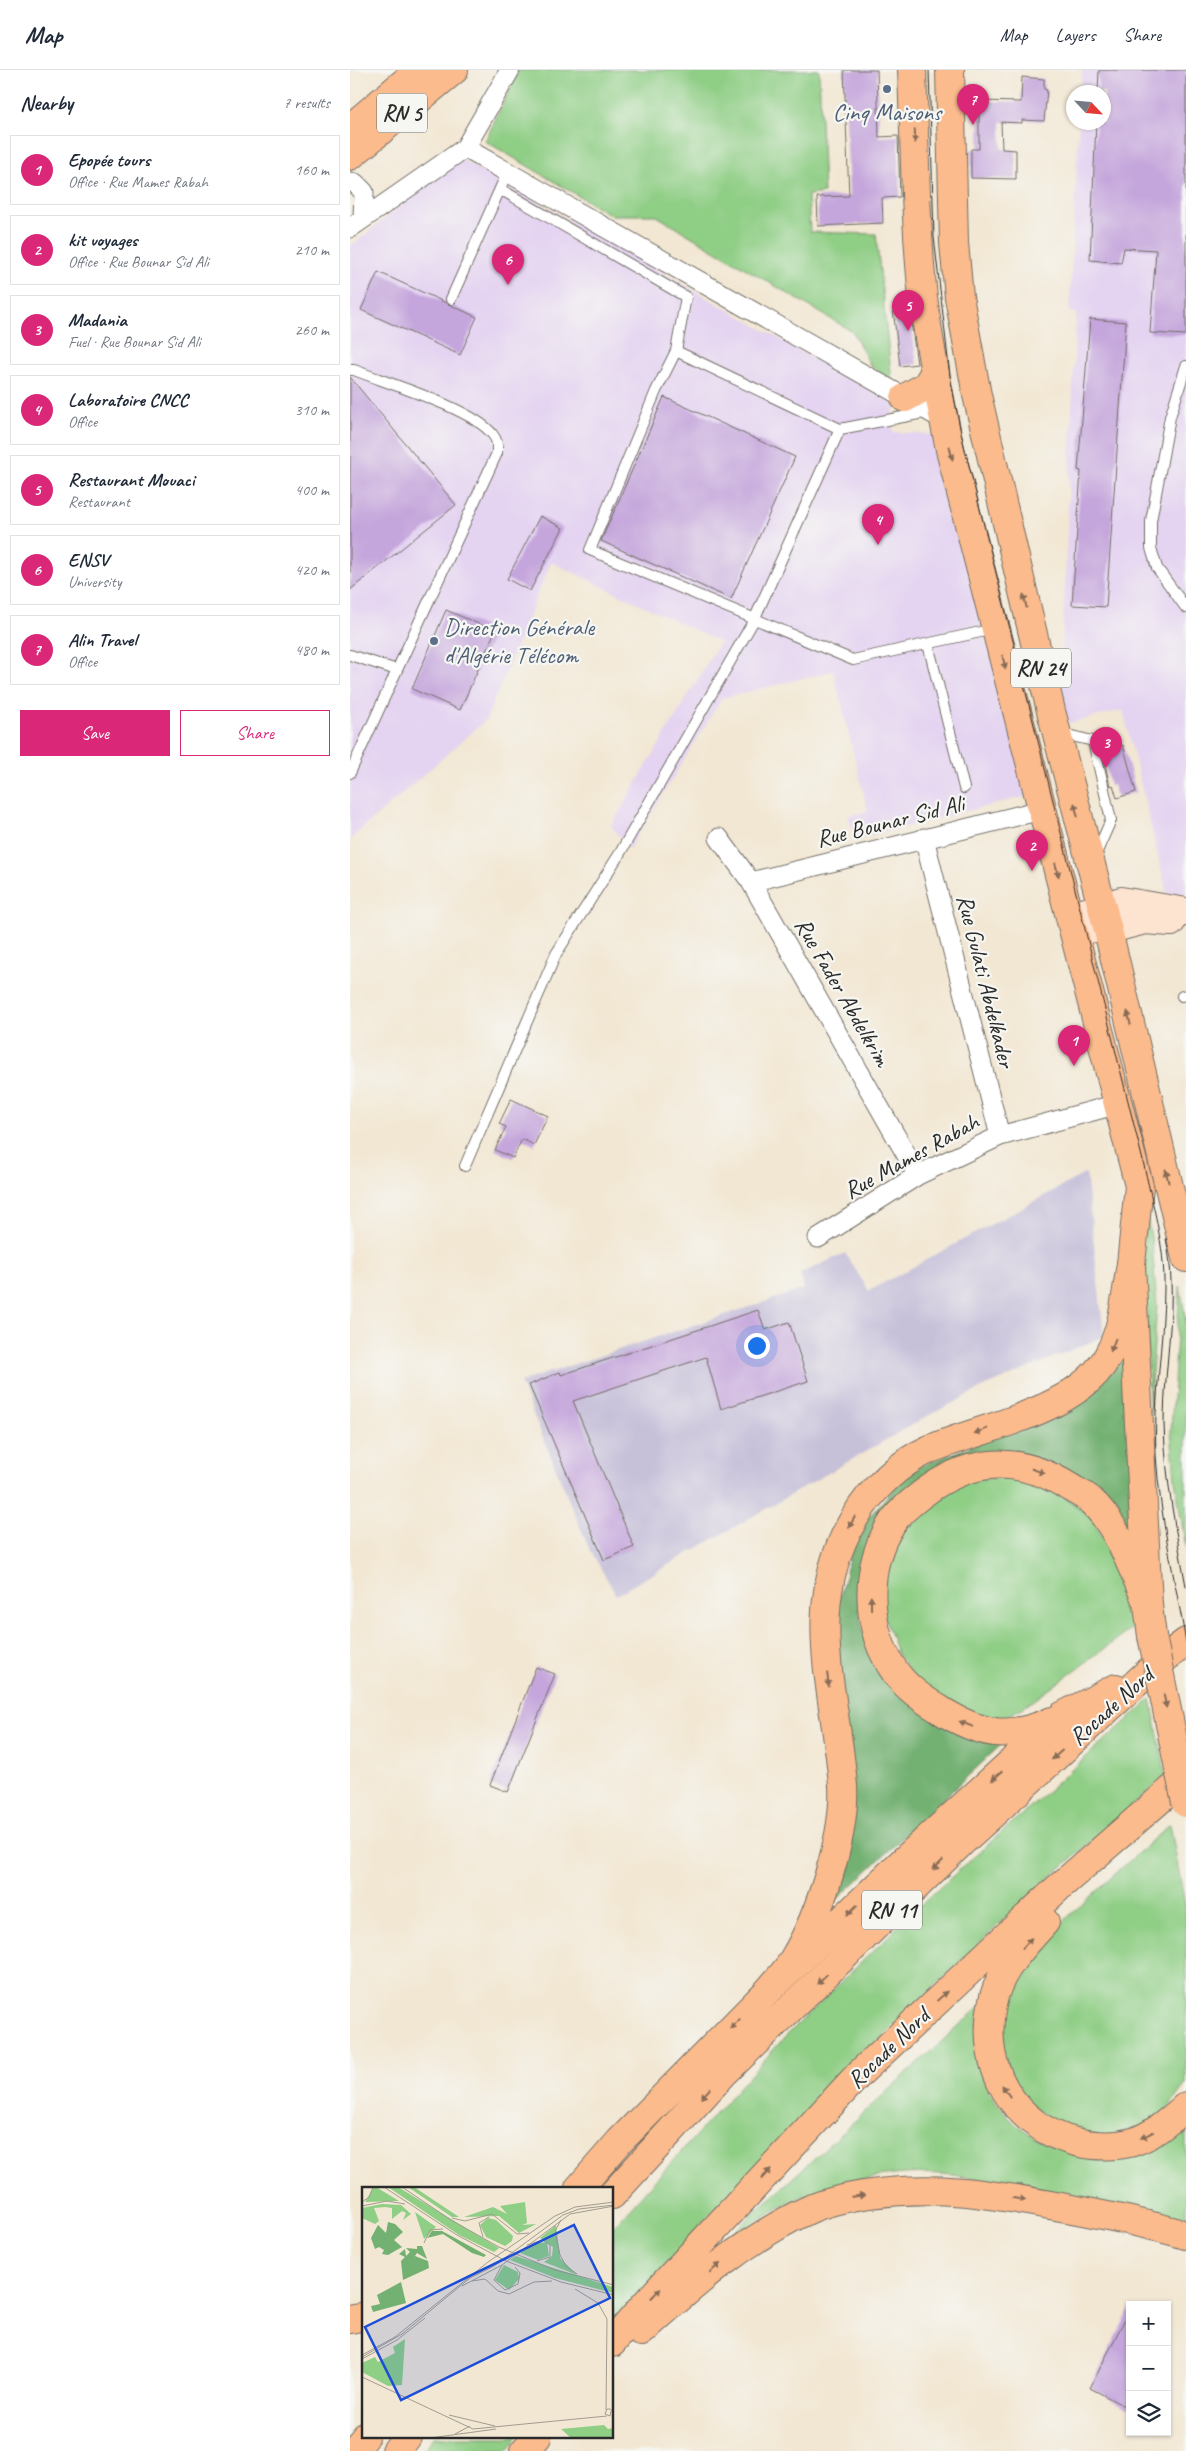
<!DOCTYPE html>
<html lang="en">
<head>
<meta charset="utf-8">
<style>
	:root { --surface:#fff; --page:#f2f2f3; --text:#1f2937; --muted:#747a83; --line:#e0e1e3; --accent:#db2777 }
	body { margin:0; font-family:Caveat,sans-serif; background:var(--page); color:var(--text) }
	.controls { position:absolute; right:15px; bottom:15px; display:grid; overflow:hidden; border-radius:0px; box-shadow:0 1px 4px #0004 }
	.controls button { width:45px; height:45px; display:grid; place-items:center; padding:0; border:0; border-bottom:1px solid var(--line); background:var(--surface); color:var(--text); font:25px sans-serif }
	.compass { position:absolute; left:716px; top:15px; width:45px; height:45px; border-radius:50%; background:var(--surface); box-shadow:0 1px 4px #0004; rotate:116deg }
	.you { position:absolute; left:406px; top:1275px; width:18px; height:18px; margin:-12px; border:4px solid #fff; border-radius:50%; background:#1a73e8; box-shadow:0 0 0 8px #1a73e833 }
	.badge { display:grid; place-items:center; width:32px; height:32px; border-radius:50%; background:var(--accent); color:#fff; font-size:16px; font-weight:700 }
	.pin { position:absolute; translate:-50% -41px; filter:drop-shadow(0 1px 2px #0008) }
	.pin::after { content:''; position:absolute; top:26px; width:18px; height:15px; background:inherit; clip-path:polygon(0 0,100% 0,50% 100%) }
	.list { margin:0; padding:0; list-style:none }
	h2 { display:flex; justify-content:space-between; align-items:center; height:65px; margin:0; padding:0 20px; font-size:21px }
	h2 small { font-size:16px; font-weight:400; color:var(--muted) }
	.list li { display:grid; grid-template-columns:32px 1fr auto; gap:15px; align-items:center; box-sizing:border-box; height:70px; margin:0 10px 10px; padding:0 10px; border:1px solid var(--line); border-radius:0px }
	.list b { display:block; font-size:19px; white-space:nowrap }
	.list p { margin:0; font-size:16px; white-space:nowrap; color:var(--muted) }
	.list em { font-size:16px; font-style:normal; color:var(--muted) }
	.actions { display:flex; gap:10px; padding:15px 20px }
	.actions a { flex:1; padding:11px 0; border:1px solid var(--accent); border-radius:0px; text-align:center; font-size:18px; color:var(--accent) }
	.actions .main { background:var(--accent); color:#fff }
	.icon { flex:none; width:28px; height:28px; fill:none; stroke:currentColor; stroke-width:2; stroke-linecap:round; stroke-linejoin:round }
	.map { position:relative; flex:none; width:836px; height:2381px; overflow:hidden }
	header { display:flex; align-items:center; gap:30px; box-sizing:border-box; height:70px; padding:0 25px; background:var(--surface); border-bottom:1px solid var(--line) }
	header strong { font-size:24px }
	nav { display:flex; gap:28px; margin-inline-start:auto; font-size:18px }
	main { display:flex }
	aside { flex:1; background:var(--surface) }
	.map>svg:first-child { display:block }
	.built { fill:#e4d3f1 }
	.industrial { fill:#c6c0d9 }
	.green { fill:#8fce85; stroke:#5d7c58 }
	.forest { fill:#73b172; stroke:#4f6e4e }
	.building { fill:#c5a6dc }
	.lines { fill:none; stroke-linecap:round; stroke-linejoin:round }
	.lane-casing { stroke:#716d66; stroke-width:12 }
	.street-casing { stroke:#716d66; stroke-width:21 }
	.secondary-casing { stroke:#716d66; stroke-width:30 }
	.primary-casing { stroke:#716d66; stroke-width:30 }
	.highway-casing { stroke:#716d66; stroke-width:30 }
	.lane { stroke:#fff; stroke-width:10 }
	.street { stroke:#fff; stroke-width:19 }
	.secondary { stroke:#fde4d1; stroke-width:28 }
	.primary { stroke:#fbbb8c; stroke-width:28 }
	.highway { stroke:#fbbb8c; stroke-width:28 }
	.tram { stroke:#2b2b2b; stroke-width:1 }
	.primary-bridge-casing { stroke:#716d66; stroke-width:30; stroke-linecap:butt }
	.primary-bridge { stroke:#fbbb8c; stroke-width:28 }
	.oneway { fill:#896c57 }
	.service-dot { fill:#5c6f8a; stroke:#f6f6f2; stroke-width:2 }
	.labels { text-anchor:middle; stroke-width:4.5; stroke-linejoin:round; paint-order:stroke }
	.shield { fill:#f6f6f2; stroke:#686867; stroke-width:1 }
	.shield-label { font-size:22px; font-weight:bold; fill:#2b2b2b }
	.service-label { font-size:24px; fill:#4e5e75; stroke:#f6f6f2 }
	.street-label { font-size:24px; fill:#2b2b2b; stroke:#f6f6f2 }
	.inset-road { fill:none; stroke:#a29c90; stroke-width:1 }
	.view { fill:#1d4ed8; fill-opacity:0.15; stroke:#1d4ed8; stroke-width:2.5 }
	.inset-edge { fill:none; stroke:#2b2b2b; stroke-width:2.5 }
</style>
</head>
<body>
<header>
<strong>Map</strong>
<nav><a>Map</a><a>Layers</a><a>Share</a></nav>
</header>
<main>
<aside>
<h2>Nearby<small>7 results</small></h2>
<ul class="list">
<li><span class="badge">1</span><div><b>Epopée tours</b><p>Office · Rue Mames Rabah</p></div><em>160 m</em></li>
<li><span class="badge">2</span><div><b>kit voyages</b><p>Office · Rue Bounar Sid Ali</p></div><em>210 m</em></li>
<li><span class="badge">3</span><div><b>Madania</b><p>Fuel · Rue Bounar Sid Ali</p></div><em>260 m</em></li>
<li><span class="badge">4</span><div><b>Laboratoire CNCC</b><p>Office</p></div><em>310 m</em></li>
<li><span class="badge">5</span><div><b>Restaurant Mouaci</b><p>Restaurant</p></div><em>400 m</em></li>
<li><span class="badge">6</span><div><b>ENSV</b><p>University</p></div><em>420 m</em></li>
<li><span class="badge">7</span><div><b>Alin Travel</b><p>Office</p></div><em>480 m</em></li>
</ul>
<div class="actions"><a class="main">Save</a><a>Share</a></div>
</aside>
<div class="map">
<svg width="836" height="2381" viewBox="0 0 836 2381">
	<rect width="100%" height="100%" fill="#f6f6f2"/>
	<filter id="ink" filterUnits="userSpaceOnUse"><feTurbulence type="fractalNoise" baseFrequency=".02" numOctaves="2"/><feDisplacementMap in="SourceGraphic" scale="10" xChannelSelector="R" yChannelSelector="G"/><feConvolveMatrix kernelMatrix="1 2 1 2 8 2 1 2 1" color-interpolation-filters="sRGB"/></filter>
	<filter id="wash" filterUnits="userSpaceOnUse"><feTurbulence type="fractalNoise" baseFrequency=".0096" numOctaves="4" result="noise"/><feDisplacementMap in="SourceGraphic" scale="20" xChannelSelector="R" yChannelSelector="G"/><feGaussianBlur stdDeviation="1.12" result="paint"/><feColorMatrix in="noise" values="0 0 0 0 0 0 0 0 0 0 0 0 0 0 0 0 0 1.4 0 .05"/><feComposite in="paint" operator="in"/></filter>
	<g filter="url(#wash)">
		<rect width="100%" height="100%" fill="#f2e7d3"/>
		<path class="built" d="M732,0h104v825l-19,-2 -44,-183 -54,13 -20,-46 21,-3 -8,-21 14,-340 -7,-1 10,-189 25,-1v-30h-23z
			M113,90l432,244 -3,11 1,17 46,3 88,361 -171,43 -8,-23 20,-5 -35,-140 -111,27 -93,151 -18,-23 108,-183 9,3 -177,-84 -65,158 -136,119v-592l106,-86z"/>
		<path class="industrial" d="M736,1103l18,163 -122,52 -58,30 -308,177 -28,-49 -68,-164 284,-93 -4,-15 45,-21 24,38z"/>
		<path class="green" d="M169,0h300l5,123 -16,2 2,37 66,2 16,148 -22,-17 -17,-33 -198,-117h-44l-126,-74z
			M793,1127l9,45 5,64 -7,91 1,62z
			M830,1216l6,36v227l-11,-69 -4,-49z
			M680,1406l60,39 34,60 10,52 -101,74 -30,18 -17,1 -29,-11 -43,-31 -16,-23 -18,-49 14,-73 64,-53z
			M801,1629l15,77 -143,125 -133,128 -182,187 -95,110v-99l171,-189 134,-131z
			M820,1754l16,86v174l-20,27 -19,14 -44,12 -43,-11 -35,-25 -18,-35 -4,-18 -2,-38 22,-52z
			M627,1939h3c-15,63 16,111 73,138l133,-26v108c-48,-12 -96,-23 -144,-35 -33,-8 -68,-18 -101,-20 -41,-3 -85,5 -124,17 -37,12 -70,37 -102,58z
			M84,2367h84l-11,14h-84z"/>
		<path class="forest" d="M778,1263l7,222 -117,-98 -130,51c-34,42 -38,99 -16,148l132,86 -176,166 5,-284 23,-93 55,-61 129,-51z"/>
		<g id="blocks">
			<path class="building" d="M494,0h33l2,67 19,-1 2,61 -18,1 1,25 -65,3 -1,-29 32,-1z
				M749,0h87v265l-36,-2 6,-83 -32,-2 -3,15 -31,-3 6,-138h8v-30h-6z
				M672,7l22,2v10l3,1 -3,31 -22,-1v3l-21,-1 1,27 14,1v29l-45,-1v-29h8v-48l42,1z
				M28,202l99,45 -17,38 -99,-45z
				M559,237l8,57 -17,2 -7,-57z
				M740,249l36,3 -20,285 -34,-2 9,-134 -3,-1z
				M0,307l106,128 -106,85z
				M314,327l131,60 -64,142 -130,-58z
				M190,446l23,12 -33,63 -23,-12z
				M96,540l49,21 -35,79 -48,-21z
				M773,675l13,47 -19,6 -4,-13 -3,1 -8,-36z
				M161,1029l37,17 -14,29 -12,-6 -9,19 -18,-8 11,-23 -7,-3z
				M408,1240l7,20 24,-8 19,59 -87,28 -15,-52 -133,44 61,146 -30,13 -75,-175 31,-13 1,3z
				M186,1597l19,7 -47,118 -18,-7z
				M780,2239v100l-40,-21z"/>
		</g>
	</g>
	<g filter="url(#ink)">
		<use href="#blocks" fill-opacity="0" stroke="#716d66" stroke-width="1"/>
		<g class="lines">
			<g class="lane-casing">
				<path id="lane" d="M101,229l56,-126
					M326,281l-20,40 -66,159 263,110 141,-31
					M836,296l-16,51 -19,104v27l6,20 29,40
					M0,300h4c33,13 120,39 139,65 5,6 4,11 4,18l-100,217 -47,-15
					M490,359l89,-17
					M578,574l36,144
					M709,663l34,8 18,79 -16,36
					M0,703l47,-103
					M832,926l4,-1
					M115,1096l91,-212 64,-101 134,-233 86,-191 -164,-78 10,-54 -186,-108"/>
			</g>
			<g class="street-casing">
				<path id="street" d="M115,78l479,272
					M0,112l5,1 9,9 -1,26
					M0,158l115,-80 45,-78
					M369,768l32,44 167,293
					M574,768l76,298
					M401,812l290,-72
					M468,1168l100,-63 82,-39 118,-32"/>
			</g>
			<g class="secondary-casing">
				<path id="secondary" d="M720,847l51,-16 65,11
					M735,860l17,-4h20l23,-6 26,2"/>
			</g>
			<g class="primary-casing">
				<path id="primary" d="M562,0c3,76 3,152 11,227 7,53 17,105 28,157l188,732 -8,78 17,341 4,31
					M600,0l4,173 5,54 18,98 74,316 56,215 79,332
					M555,328l21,-12 8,-13"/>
			</g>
			<g class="highway-casing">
				<path id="highway" d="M0,58l69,-58
					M0,86l104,-86
					M702,1651c-44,20 -74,13 -113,-12 -15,-9 -33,-22 -43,-36 -31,-43 -33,-105 -4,-150 8,-12 21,-22 33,-31 48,-36 96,-36 146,-4 6,4 14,7 19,12 28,24 44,73 58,105
					M695,1852c-22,25 -47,49 -53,83 -12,63 21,121 84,137 18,4 39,5 57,0 21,-7 37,-22 53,-36
					M419,1920c8,-10 19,-20 25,-32 25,-41 52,-124 49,-172 -7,-95 -42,-180 12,-269 16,-27 44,-54 73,-67 56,-24 154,-39 182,-98 14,-27 16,-59 21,-88
					M229,2118l41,-47 149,-151 134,-129 159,-145 54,-28
					M262,2125l111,-121 239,-232 194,-177 30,-23
					M0,2249l14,-3
					M291,2262c52,-47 104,-93 167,-122 20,-9 41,-13 62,-16 66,-9 115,-1 180,11 45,8 92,17 136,30
					M262,2273l34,-40 214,-230 198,-185 128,-111
					M4,2381l11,-14
					M46,2381l11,-14
					M174,2381l13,-14"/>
			</g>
			<use href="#lane" class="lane"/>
			<use href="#street" class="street"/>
			<use href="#secondary" class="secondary"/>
			<use href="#primary" class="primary"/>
			<use href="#highway" class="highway"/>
			<path class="tram" d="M579,0l5,167 16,139 11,57 182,728c9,41 22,85 21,127 0,55 -11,111 -8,167 4,63 19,125 30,187
				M816,1168c13,62 -2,124 -2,186 1,54 12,108 22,162"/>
			<g class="primary-bridge-casing">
				<path id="primary-bridge" d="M802,1566l34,167"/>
			</g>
			<use href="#primary-bridge" class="primary-bridge"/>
		</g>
		<defs><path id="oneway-solid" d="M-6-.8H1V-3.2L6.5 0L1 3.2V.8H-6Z" transform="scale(1.25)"/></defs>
		<g class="oneway">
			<use href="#oneway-solid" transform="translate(565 66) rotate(88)"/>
			<use href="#oneway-solid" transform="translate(601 383) rotate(77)"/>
			<use href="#oneway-solid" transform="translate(675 531) rotate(-103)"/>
			<use href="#oneway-solid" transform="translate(654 592) rotate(76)"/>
			<use href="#oneway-solid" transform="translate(726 740) rotate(-104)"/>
			<use href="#oneway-solid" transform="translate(707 800) rotate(75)"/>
			<use href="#oneway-solid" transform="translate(779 948) rotate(-103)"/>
			<use href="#oneway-solid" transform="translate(817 1106) rotate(-103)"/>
			<use href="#oneway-solid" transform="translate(763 1275) rotate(111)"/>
			<use href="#oneway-solid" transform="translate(631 1361) rotate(160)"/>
			<use href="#oneway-solid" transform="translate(688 1401) rotate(19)"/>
			<use href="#oneway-solid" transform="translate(502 1452) rotate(119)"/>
			<use href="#oneway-solid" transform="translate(521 1533) rotate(-91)"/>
			<use href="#oneway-solid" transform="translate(478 1610) rotate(83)"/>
			<use href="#oneway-solid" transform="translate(815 1631) rotate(79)"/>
			<use href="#oneway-solid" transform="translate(616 1654) rotate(-158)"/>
			<use href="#oneway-solid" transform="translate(707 1685) rotate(138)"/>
			<use href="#oneway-solid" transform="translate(647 1706) rotate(138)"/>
			<use href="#oneway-solid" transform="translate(588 1795) rotate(136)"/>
			<use href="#oneway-solid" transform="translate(502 1840) rotate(136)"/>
			<use href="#oneway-solid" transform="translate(677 1873) rotate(-48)"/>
			<use href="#oneway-solid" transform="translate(472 1909) rotate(136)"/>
			<use href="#oneway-solid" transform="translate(592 1926) rotate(-43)"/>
			<use href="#oneway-solid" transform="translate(385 1954) rotate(134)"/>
			<use href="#oneway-solid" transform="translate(656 2021) rotate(-123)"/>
			<use href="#oneway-solid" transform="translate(356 2023) rotate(132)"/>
			<use href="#oneway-solid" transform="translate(797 2065) rotate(154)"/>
			<use href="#oneway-solid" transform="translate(416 2104) rotate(-47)"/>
			<use href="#oneway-solid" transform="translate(508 2126) rotate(-8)"/>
			<use href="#oneway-solid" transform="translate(669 2129) rotate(10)"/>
			<use href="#oneway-solid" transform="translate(365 2198) rotate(-40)"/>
			<use href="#oneway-solid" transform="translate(306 2223) rotate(-47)"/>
		</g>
	</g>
	<g class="service-dot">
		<circle cx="537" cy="19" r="5"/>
		<circle cx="84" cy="571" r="5"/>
	</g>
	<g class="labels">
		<g class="shield">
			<rect x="27" y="23.5" width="50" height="39" rx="4"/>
			<rect x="661" y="578.5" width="60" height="39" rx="4"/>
			<rect x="512" y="1820.5" width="60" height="39" rx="4"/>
		</g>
		<g class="shield-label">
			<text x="52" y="51">RN 5</text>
			<text x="691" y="606">RN 24</text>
			<text x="542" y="1848">RN 11</text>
		</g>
		<g class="service-label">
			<text x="537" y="50">Cinq Maisons</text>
			<text x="94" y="565" text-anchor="start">Direction Générale<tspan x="94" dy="28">d'Algérie Télécom</tspan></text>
		</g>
		<g class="street-label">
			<text transform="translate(540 751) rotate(-14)" y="8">Rue Bounar Sid Ali</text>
			<text transform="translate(636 911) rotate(76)" y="8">Rue Gulati Abdelkader</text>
			<text transform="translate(493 922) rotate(60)" y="8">Rue Fader Abdelkrim</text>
			<text transform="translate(561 1086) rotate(-29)" y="8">Rue Mames Rabah</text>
			<text transform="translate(761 1636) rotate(-42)" y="8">Rocade Nord</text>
			<text transform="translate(538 1978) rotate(-44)" y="8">Rocade Nord</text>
		</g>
	</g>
	<g transform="translate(12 2117)">
		<rect width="251" height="251" fill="#f2e7d3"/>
		<path d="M12,0h2l23,14 -34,1zM26,0h10l101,61 -5,4 -35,-17zM46,0h6l45,30h-7zM163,15l2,21 -5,2 14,-1 19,-10 -36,19 -20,-17 -35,1 29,-10 14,7 -7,-8zM20,17l19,1 10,9 -8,6 3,-7 -4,-2 -10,8v-11l-7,-1 -11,1 5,13 -4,3 -13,-6v-10zM53,25l21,15 -12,12zM126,31l8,2 17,16 -1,5 -7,5 -19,-9 -6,-12zM194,38l4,33 17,17 -33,-13 8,-6 1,-9 -13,-9zM185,55l2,14 -11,4 -18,-7 13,-9zM154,69l97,31v6l-58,-15 -45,-18zM142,78l14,7 1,7 -10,11 -14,-10zM43,152l-3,46 -14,1 -26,-14v-9l13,-6 3,5 17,-9 -2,-6zM242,238l4,4 5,-1v10h-42l-10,-9z" fill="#8fce85"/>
		<path d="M26,35l7,2 8,8 -9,8 8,7 -14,8 -6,-1 2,-4 -5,-3 -4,2 -4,-11 7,-13 8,8zM70,44h10l44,24 -2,2 -12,-4 -29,-19 -16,4zM55,59h5l5,13 -10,-6 -2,3 13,5 1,7 -26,12 -2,-19 4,-4 -6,-3 6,-5 1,7 4,-4 -4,-4 11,1zM39,95l5,21 -33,9 -2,-6 9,-2 -3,-9z" fill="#73b172"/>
		<path class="inset-road" d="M22,0l73,48 49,26 55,21 53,13M40,0l49,33 48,27 56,23 59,15M0,15l7,-5 4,-10M0,19l25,-5 18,3M90,31l13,3 27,-7 25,20 12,-1M199,33l-6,11 5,24 6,11 11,8M121,50l-4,-14 10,-6M62,56l6,-13 13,-1M165,58l16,-5 7,5v12l-13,4M140,78l-8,15 11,10 13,-6 2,-11 -5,-6M110,94l13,-2 13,12 11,3 25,-12 18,-1M100,99l40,-21 68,-51 44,-8M213,102l23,14 9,16 -1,91M0,168l33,-18 93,-75 67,-46 20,-9 39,-5M0,170l40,-23 68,-56 24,-12 69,-51 16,-6 35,-4M0,172l35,-19 28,-22M0,190l111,52 134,-13M249,224l-1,5 -5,-2 2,-5h3l4,3M87,228l46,11M93,247l15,-8M68,251l66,-9"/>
		<path class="view" d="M212,38l36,73 -209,102 -36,-73z"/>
		<rect width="251" height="251" class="inset-edge"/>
	</g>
</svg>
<div class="controls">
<button>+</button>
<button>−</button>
<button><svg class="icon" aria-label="layers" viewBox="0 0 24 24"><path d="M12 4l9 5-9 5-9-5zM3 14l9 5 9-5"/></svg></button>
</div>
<svg class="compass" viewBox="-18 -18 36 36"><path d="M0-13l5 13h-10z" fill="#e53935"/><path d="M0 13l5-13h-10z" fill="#747a83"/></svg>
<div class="you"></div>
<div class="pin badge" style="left:724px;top:996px">1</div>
<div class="pin badge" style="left:682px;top:801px">2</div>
<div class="pin badge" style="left:756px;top:698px">3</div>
<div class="pin badge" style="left:528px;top:475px">4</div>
<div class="pin badge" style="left:558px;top:261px">5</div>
<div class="pin badge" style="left:158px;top:215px">6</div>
<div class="pin badge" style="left:623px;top:55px">7</div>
</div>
</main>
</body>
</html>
